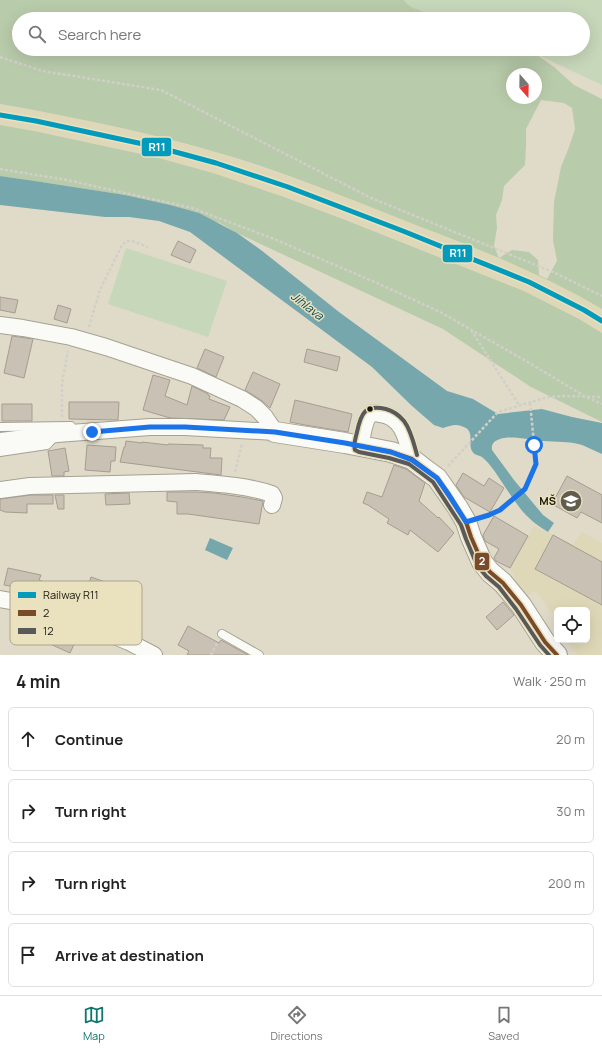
<!DOCTYPE html>
<html lang="en">
<head>
<meta charset="utf-8">
<style>
	:root { --surface:#fff; --page:#f2f2f2; --text:#222; --muted:#767676; --line:#e0e0e0; --accent:#0f766e }
	body { margin:0; font-family:Manrope,sans-serif; background:var(--page); color:var(--text) }
	.controls { position:absolute; right:12px; bottom:12px; display:grid; overflow:hidden; border-radius:6px; box-shadow:0 4px 16px #0002 }
	.controls button { width:36px; height:36px; display:grid; place-items:center; padding:0; border:0; border-bottom:1px solid var(--line); background:var(--surface); color:var(--text); font:20px sans-serif }
	.compass { position:absolute; left:506px; top:68px; width:36px; height:36px; border-radius:50%; background:var(--surface); box-shadow:0 4px 16px #0002; rotate:160deg }
	.stop { position:absolute; width:12px; height:12px; margin:-9px; border:3px solid #1a73e8; border-radius:50%; background:#fff }
	.stop.end { background:#1a73e8; border-color:#fff; box-shadow:0 1px 4px #0008 }
	.list { margin:0; padding:0; list-style:none }
	h2 { display:flex; justify-content:space-between; align-items:center; height:52px; margin:0; padding:0 16px; font-size:17px }
	h2 small { font-size:13px; font-weight:400; color:var(--muted) }
	.list li { display:grid; grid-template-columns:26px 1fr auto; gap:12px; align-items:center; box-sizing:border-box; height:64px; margin:0 8px 8px; padding:0 8px; border:1px solid var(--line); border-radius:6px }
	.list b { display:block; font-size:15px; white-space:nowrap }
	.list em { font-size:13px; font-style:normal; color:var(--muted) }
	.icon { flex:none; width:22px; height:22px; fill:none; stroke:currentColor; stroke-width:2; stroke-linecap:round; stroke-linejoin:round }
	.map { position:relative; flex:none; width:602px; height:655px; overflow:hidden }
	.search { position:absolute; background:var(--surface); box-shadow:0 4px 16px #0002; left:12px; right:12px; top:12px; height:44px; display:flex; align-items:center; gap:10px; box-sizing:border-box; padding:0 14px; border-radius:22px; color:var(--muted); font-size:15px }
	.sheet { height:340px; background:var(--surface) }
	nav { display:flex; justify-content:space-around; align-items:center; box-sizing:border-box; height:56px; border-top:1px solid var(--line); background:var(--surface); font-size:11px; color:var(--muted) }
	nav a { display:grid; justify-items:center; gap:2px }
	nav .on { color:var(--accent) }
	.map>svg:first-child { display:block }
	.built { fill:#dfd8b8 }
	.green { fill:#c7d7ba }
	.forest { fill:#b8cbaa; fill-rule:evenodd }
	.water { fill:#76a7ac }
	.building { fill:#c8c1b4; stroke:#a49d90 }
	.lines { fill:none; stroke-linecap:round; stroke-linejoin:round }
	.service-casing { stroke:#a5a293; stroke-width:10 }
	.minor-casing { stroke:#a5a293; stroke-width:18 }
	.tertiary-casing { stroke:#a5a293; stroke-width:22 }
	.path { stroke:#d1cfc9; stroke-width:2.5; stroke-dasharray:3 2; stroke-linecap:butt }
	.service { stroke:#fafaf7; stroke-width:8 }
	.minor { stroke:#fafaf7; stroke-width:16 }
	.tertiary { stroke:#fafaf7; stroke-width:20 }
	.bus-1-casing { stroke:#eae1be; stroke-width:7 }
	.bus-2-casing { stroke:#eae1be; stroke-width:7 }
	.bus-1 { stroke:#7a4b2a; stroke-width:4 }
	.bus-2 { stroke:#595959; stroke-width:4 }
	.rail-1-casing { stroke:#eae1be; stroke-width:8 }
	.rail-1 { stroke:#039bbb; stroke-width:5 }
	.route { stroke:#1a73e8; stroke-width:5 }
	.bus-dot { fill:#1c190c; stroke:#eae1be; stroke-width:1.5 }
	.labels { text-anchor:middle; stroke-width:3; stroke-linejoin:round; paint-order:stroke }
	.poi-label { font-size:11px; font-weight:bold; fill:#1c190c; stroke:#eae1be; text-anchor:end }
	.water-label { font-size:12px; font-style:italic; fill:#0a4c57; stroke:#eae1be }
	.key { fill:#eae1be; stroke:#aca589; stroke-width:1 }
	.key-label { font-size:11px; fill:#1c190c }
	.line-badge { stroke:#eae1be; stroke-width:1.5 }
	.badge-label { font-size:11px; text-anchor:middle; font-weight:bold; fill:#fff }
</style>
</head>
<body>
<div class="map">
<svg width="602" height="655" viewBox="0 0 602 655">
	<rect width="100%" height="100%" fill="#e0dbc8"/>
	<path class="built" d="M0,104l38,6 54,12 68,15 59,16 72,24 60,22 182,73 56,29 13,8v24l-23,-14 -55,-28 -180,-72 -60,-22 -71,-24 -58,-16 -121,-26 -34,-6z
		M511,526l17,10 6,-10 39,18 9,-12 20,11v112h-24l-13,-15h22v-30h-30v10l-22,-29 -10,7 -15,-30 -17,-9z"/>
	<path class="green" d="M404,0h198v85l-60,-28 -7,-8h48v-30h-127c-14,-2 -44,-5 -52,-19z
		M126,248l101,33 -19,56 -100,-33z"/>
	<path class="forest" d="M0,0h404c6,10 20,10 29,16 2,1 3,2 5,3h-419v30h510l25,18 20,18 28,14v210c-57,-34 -119,-58 -181,-82 -67,-26 -133,-54 -202,-74 -30,-9 -62,-17 -93,-24 -42,-9 -84,-18 -126,-25zM512,74h24v24h-24zM541,100l23,3 8,5 3,21 -6,18 -8,20 -7,35 -1,38 4,21 -10,18 -8,-4 -1,-15 -9,-8 -9,-1 -8,-1 -13,8 -5,-12 3,-18 -1,-13 6,-15 2,-14 21,-21 1,-21v-15z
		M0,125l34,6 121,26 58,16 71,24 59,22 181,72 55,28 23,14v89l-71,-35 -88,-58 -206,-96 -17,-10 -95,-28 -90,-14 -35,-5z"/>
	<path class="water" d="M0,176l35,5 90,14 45,10 29,8 38,20 24,17 78,62 108,79 26,8 25,15 44,-5 30,8 30,6v31c-7,-3 -13,-6 -20,-9 -13,-4 -26,-3 -39,-4 -11,-1 -33,-6 -43,-2 -6,2 -9,5 -8,11l22,30 29,35 11,8 -6,9c-12,-7 -23,-16 -31,-28 -10,-13 -18,-28 -28,-40 -2,-3 -5,-5 -7,-7 -4,-2 -8,-2 -10,-6 -4,-7 2,-18 -6,-23 -9,-5 -14,-3 -23,0l-9,-3 -22,-19 -40,-39 -182,-135 -31,-11 -30,-4h-24l-105,-12z
		M210,538l23,10 -6,12 -22,-10z"/>
	<path class="building" d="M178,241l18,9 -6,13 -19,-8z
		M0,297l18,3 -3,13 -15,-3z
		M58,305l13,4 -4,14 -13,-4z
		M12,336l21,3 -9,39 -20,-5z
		M205,349l19,8 -8,20 -19,-9z
		M307,349l33,8 -3,14 -33,-9z
		M253,372l27,12 -10,24 -9,-8 -16,-10z
		M153,375l17,5 -5,16 22,9 5,-19 16,8v1l2,1 -1,3 21,8 -6,13 -54,-2 -27,-8z
		M295,400l57,14 -4,18 -43,-7 -15,-3z
		M69,402h50l-1,18 -49,-1z
		M2,404h30v17h-30z
		M126,441l16,2v-1l26,3v-1l35,1v3h8l-1,10h12l-1,17 -101,-13 4,-15h1z
		M87,445l29,2 -1,14h-4l-1,11 -25,-2z
		M65,448l4,23 -5,1v4h-12l-4,-25z
		M394,465l12,4 19,14 -6,18 19,17 1,-1 15,16 -16,19 -28,-22 -2,5 -21,-12 2,-4 -21,-14 -5,-2 4,-11 15,5z
		M463,473l21,13 5,-8 15,10 -14,24 -26,-15 -8,-12z
		M567,476l35,19v28l-21,-11 -4,6 -25,-14z
		M167,492h29l18,1 28,4 21,4 -4,23 -71,-10h-11v-12l-10,-1z
		M129,493l1,11 -24,1 -1,-11z
		M31,495h22v9h-26v9l-22,-1 -5,-2v-11z
		M55,495h9v14h-6z
		M494,516l34,20 -18,32 -14,-7 -2,-3 5,-9 -14,-8 -2,-6z
		M553,535l49,27v43l-67,-36z
		M8,568l33,7 -2,5 3,1 -2,10 -36,-6z
		M91,577l37,13 -7,19 -18,-6 -4,8 -17,-5z
		M503,602l11,13 -17,15 -11,-13z
		M188,626l31,17 2,-3 27,15h-61l2,-4 -11,-6z
		M56,631l20,9 -6,13 -20,-9z"/>
	<g class="lines">
		<g class="service-casing">
			<path id="service" d="M0,427l71,-1
				M0,452l47,-7 9,-10
				M222,634l37,21"/>
		</g>
		<g class="minor-casing">
			<path id="minor" d="M0,325l23,3 48,9 35,10 86,29 50,23 14,9 9,9 10,15
				M0,441l57,-7 93,-7h35l90,5
				M360,446c2,-7 4,-25 9,-30 3,-4 7,-3 11,-2 23,2 27,27 32,45
				M0,490l30,-4 166,-4c25,2 52,4 76,12l2,4 -2,7
				M0,599l39,7 18,6 72,30 25,13"/>
		</g>
		<g class="tertiary-casing">
			<path id="tertiary" d="M275,432l70,11 46,9 21,7 10,8 15,11 21,30 8,14 5,15 11,25 8,10 13,11 18,22 24,37 12,13"/>
		</g>
		<path class="path" d="M0,57l42,14 119,19 210,108 182,74 49,24
			M0,169l67,11 125,28 82,31 103,44 63,29 86,49 60,36 16,7
			M89,327l11,-37 22,-45 5,-4h5l16,6
			M471,330l48,75
			M62,417v-34l6,-32
			M448,466l50,-54 50,-15 15,-1 39,1
			M235,472l7,-28
			M480,518l9,-3 11,-5 25,-21 11,-25 -6,-62
			M211,655l6,-12"/>
		<use href="#service" class="service"/>
		<use href="#minor" class="minor"/>
		<use href="#tertiary" class="tertiary"/>
		<g class="bus-1-casing">
			<path id="bus-1" d="M360,446l31,6 21,7 25,19 29,44 5,15 11,25 8,10 13,11 18,22 24,37 12,13"/>
		</g>
		<g class="bus-2-casing">
			<path id="bus-2" d="M417,455c-3,-11 -6,-25 -13,-34 -5,-6 -11,-10 -18,-12 -21,-5 -25,4 -29,23 -1,5 -4,12 -2,18l4,2 30,6 20,6 24,18 28,43 5,14 11,26 9,11 13,11 17,22 24,36 9,10"/>
		</g>
		<use href="#bus-1" class="bus-1"/>
		<use href="#bus-2" class="bus-2"/>
		<g class="rail-1-casing">
			<path id="rail-1" d="M0,115l36,6 121,26 59,16 72,24 115,44 126,51 55,28 18,11"/>
		</g>
		<use href="#rail-1" class="rail-1"/>
	</g>
	<g class="lines">
		<path class="route" d="M92,432l58,-5h35l90,5 70,11 46,9 21,8 25,18 12,17 17,27 23,-7 11,-5 25,-21 11,-25 -2,-19"/>
	</g>
	<defs>
		<g id="school-disc" transform="scale(1.15)"><circle r="9.5" fill="#615d4e" stroke="#eae1be"/><path d="M0-5L7-2L0 1L-7-2ZM-4 1L0 2.5L4 1V4Q0 6-4 4Z" fill="#fff"/></g>
	</defs>
	<g fill-rule="evenodd">
		<use href="#school-disc" x="571" y="501"/>
	</g>
	<circle class="bus-dot" cx="370" cy="409" r="3.5"/>
	<g class="labels">
		<g class="poi-label">
			<text x="556" y="505">MŠ</text>
		</g>
		<g class="water-label">
			<text transform="translate(307 306) rotate(38)" y="4">Jihlava</text>
		</g>
	</g>
	<rect x="10" y="581" width="132" height="64" rx="6" class="key"/>
	<rect x="18" y="592" width="18" height="6" fill="#039bbb"/>
	<rect x="18" y="610" width="18" height="6" fill="#7a4b2a"/>
	<rect x="18" y="628" width="18" height="6" fill="#595959"/>
	<g class="key-label">
		<text x="43" y="599">Railway R11</text>
		<text x="43" y="617">2</text>
		<text x="43" y="635">12</text>
	</g>
	<g class="line-badge">
		<rect x="141" y="137" width="31" height="20" rx="4" fill="#039bbb"/>
		<rect x="442" y="244" width="31" height="19" rx="4" fill="#039bbb"/>
		<rect x="474" y="552" width="16" height="19" rx="4" fill="#7a4b2a"/>
	</g>
	<g class="badge-label">
		<text x="157" y="151">R11</text>
		<text x="458" y="257">R11</text>
		<text x="482" y="565">2</text>
	</g>
</svg>
<div class="controls">
<button><svg class="icon" aria-label="locate" viewBox="0 0 24 24"><circle cx="12" cy="12" r="6"/><path d="M12 2v4M12 18v4M2 12h4M18 12h4"/></svg></button>
</div>
<svg class="compass" viewBox="-18 -18 36 36"><path d="M0-13l5 13h-10z" fill="#e53935"/><path d="M0 13l5-13h-10z" fill="#767676"/></svg>
<div class="stop" style="left:534px;top:445px"></div>
<div class="stop end" style="left:92px;top:432px"></div>
<div class="search"><svg class="icon" aria-label="search" viewBox="0 0 24 24"><circle cx="10" cy="10" r="6"/><path d="M15 15l6 6"/></svg>Search here</div>
</div>
<section class="sheet">
<h2>4 min<small>Walk · 250 m</small></h2>
<ul class="list">
<li><svg class="icon" aria-label="ahead" viewBox="0 0 24 24"><path d="M12 20V5M6 11l6-6 6 6"/></svg><div><b>Continue</b></div><em>20 m</em></li>
<li><svg class="icon" aria-label="right" viewBox="0 0 24 24"><path d="M7 20v-9h11M14 6l5 5-5 5"/></svg><div><b>Turn right</b></div><em>30 m</em></li>
<li><svg class="icon" aria-label="right" viewBox="0 0 24 24"><path d="M7 20v-9h11M14 6l5 5-5 5"/></svg><div><b>Turn right</b></div><em>200 m</em></li>
<li><svg class="icon" aria-label="arrive" viewBox="0 0 24 24"><path d="M6 21V4h12l-3 4 3 4H6"/></svg><div><b>Arrive at destination</b></div></li>
</ul>
</section>
<nav>
<a class="on"><svg class="icon" aria-label="map" viewBox="0 0 24 24"><path d="M3 6l6-2 6 2 6-2v14l-6 2-6-2-6 2zM9 4v14M15 6v14"/></svg>Map</a>
<a><svg class="icon" aria-label="directions" viewBox="0 0 24 24"><path d="M12 3l9 9-9 9-9-9zM9 14v-3h6M13 9l2 2-2 2"/></svg>Directions</a>
<a><svg class="icon" aria-label="saved" viewBox="0 0 24 24"><path d="M7 4h10v16l-5-4-5 4z"/></svg>Saved</a>
</nav>
</body>
</html>
